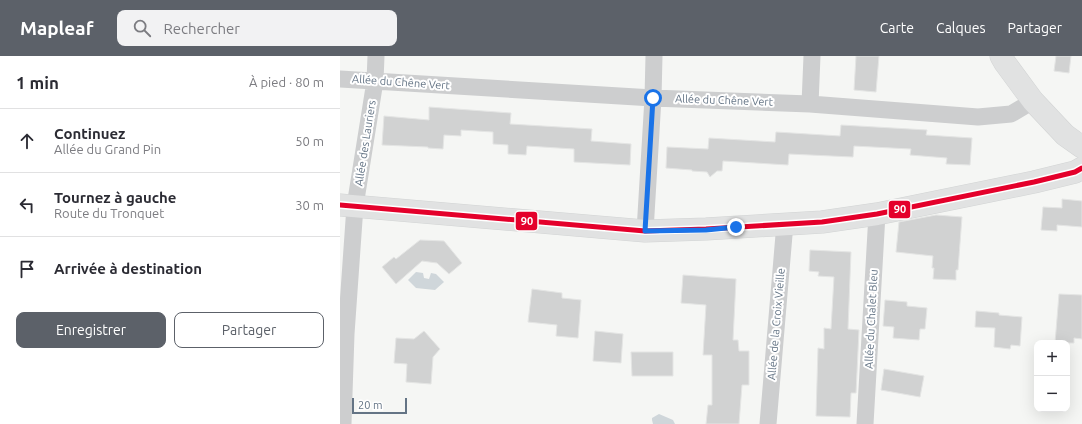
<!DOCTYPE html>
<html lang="fr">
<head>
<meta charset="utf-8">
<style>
	:root { --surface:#fff; --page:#f2f2f3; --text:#2b2b33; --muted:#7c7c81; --line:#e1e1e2; --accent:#5c6169 }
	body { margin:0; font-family:Ubuntu,sans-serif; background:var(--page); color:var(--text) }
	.controls { position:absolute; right:12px; bottom:12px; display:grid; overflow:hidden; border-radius:8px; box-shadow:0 4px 16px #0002 }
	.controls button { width:36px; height:36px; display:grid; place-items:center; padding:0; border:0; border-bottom:1px solid var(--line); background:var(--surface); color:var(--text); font:20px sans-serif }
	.scale { position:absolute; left:12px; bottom:10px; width:55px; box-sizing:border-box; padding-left:4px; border:2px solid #647485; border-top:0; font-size:11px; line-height:14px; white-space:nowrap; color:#647485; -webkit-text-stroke:3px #fff; paint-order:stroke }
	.stop { position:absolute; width:12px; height:12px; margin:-9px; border:3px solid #1a73e8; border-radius:50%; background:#fff }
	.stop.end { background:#1a73e8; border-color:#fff; box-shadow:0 1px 4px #0008 }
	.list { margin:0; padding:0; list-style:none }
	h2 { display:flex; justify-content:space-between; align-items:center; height:52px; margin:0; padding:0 16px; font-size:17px }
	h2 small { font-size:13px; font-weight:400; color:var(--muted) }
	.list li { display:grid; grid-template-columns:26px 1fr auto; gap:12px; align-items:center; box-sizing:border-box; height:64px; padding:0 16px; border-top:1px solid var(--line) }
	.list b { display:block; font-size:15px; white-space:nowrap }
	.list p { margin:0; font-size:13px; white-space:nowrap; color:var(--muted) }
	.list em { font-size:13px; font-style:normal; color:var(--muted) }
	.actions { display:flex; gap:8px; padding:12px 16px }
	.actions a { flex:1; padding:9px 0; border:1px solid var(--accent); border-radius:8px; text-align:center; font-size:14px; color:var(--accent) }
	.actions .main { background:var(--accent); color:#fff }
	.icon { flex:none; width:22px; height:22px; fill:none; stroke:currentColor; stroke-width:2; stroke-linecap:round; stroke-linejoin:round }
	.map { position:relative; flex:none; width:742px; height:368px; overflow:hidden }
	header { display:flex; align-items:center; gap:24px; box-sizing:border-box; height:56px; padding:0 20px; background:var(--accent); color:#fff }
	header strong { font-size:19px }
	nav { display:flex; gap:22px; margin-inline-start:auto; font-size:14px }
	.search { width:280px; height:36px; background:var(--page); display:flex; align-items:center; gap:10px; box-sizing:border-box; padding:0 14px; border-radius:8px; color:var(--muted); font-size:15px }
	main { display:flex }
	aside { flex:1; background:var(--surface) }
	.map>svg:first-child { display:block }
	.water { fill:#cfd6da }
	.building { fill:#d1d2d2; stroke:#e4e5e4 }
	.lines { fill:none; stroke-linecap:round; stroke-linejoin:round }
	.secondary-casing { stroke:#d2d4d4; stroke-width:23 }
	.street { stroke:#cdcecf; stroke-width:17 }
	.secondary { stroke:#e1e2e2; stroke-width:22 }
	.bus-1-casing { stroke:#fff; stroke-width:8 }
	.bus-1 { stroke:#e4002b; stroke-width:5 }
	.route { stroke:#1a73e8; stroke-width:5 }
	.labels { text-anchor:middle; stroke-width:4; stroke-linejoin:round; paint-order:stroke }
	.street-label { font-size:11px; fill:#647485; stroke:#fff }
	.line-badge { stroke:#fff; stroke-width:1.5 }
	.badge-label { font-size:11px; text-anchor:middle; font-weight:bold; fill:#fff }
</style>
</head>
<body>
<header>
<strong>Mapleaf</strong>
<div class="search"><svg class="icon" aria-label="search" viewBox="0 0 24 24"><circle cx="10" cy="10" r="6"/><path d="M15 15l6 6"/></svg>Rechercher</div>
<nav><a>Carte</a><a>Calques</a><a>Partager</a></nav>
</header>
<main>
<aside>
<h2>1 min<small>À pied · 80 m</small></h2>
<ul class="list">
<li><svg class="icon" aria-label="ahead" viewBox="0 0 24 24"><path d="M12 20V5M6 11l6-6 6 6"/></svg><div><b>Continuez</b><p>Allée du Grand Pin</p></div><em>50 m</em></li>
<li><svg class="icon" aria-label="left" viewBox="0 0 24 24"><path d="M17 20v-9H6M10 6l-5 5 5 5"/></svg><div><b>Tournez à gauche</b><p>Route du Tronquet</p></div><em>30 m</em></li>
<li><svg class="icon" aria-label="arrive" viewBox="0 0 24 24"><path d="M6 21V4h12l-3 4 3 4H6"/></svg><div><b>Arrivée à destination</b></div></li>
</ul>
<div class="actions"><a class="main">Enregistrer</a><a>Partager</a></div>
</aside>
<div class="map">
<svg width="742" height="368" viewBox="0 0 742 368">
	<rect width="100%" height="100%" fill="#f5f6f4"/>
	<path class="water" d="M76,216l7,1 1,5 5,1 2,-6 5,1 8,8 -9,8 -19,-2 -8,-8z
		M319,358l14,6 2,4h-22l-1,-4v-2z"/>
	<path class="building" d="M516,0h23l-3,36 -22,-2z
		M716,0h15l-2,17 -15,-2z
		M89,51l82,6 -1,11 82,5 -1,12 40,3 -1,21 -56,-3v-13l-47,-3 -1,9 -18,-1v-9l-15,-1v-12l-32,-2v6l-17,-1 -1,14 -15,-1v-1l-46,-2 2,-29 45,4z
		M501,69l86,5 -1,5 46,3 -2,27 -24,-1 1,-6 -37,-3 1,-6 -57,-3 -1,11 -64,-3 -1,11 -65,-4 -1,10h-5l-7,6 -3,-5 -15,-1v-1l-26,-2 1,-21 41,2 1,-11 66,4 1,-10 64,4z
		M722,143l20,2v26l-25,-2v6l-16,-1 2,-23 19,1z
		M596,159l26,2 -4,53h-2v10l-23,-1 1,-11h-2l1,-12 -37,-4 3,-30z
		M80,184l24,1 18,22 -13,11 -12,-11 -15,-2 -26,23 -14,-17 12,-10 2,2z
		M470,194l41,2 -3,77 11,1 -3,63h-5l-1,24 -34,-1 2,-68 6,1v-21l7,1 3,-52 -16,-1 1,-4 -10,-1z
		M343,219l53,4 -3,61h5l1,11h10v34h-7l-3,39h-33l2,-19h4v-50h-9l3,-50 -25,-2z
		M192,233l30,4v5l19,2 -3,38 -22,-2 1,-11 -29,-3z
		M719,238l23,1v44l-8,-1v5h-19z
		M545,244l22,2v4l20,2 -2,21h-5l-1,11 -26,-2 1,-11 -11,-1z
		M636,255l23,2v2l23,2 -2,29 -9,-1 -1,4 -16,-2 1,-19 -20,-1z
		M84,275l16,18 -7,8 -2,27 -25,-2 1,-18 -13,-1 2,-25 18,1z
		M255,275l28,3 -2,29 -28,-2z
		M291,296h42v24h-41z
		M544,313l40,7 -4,21 -39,-7z"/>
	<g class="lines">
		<g class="secondary-casing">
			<path id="secondary" d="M661,0l4,7 28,38 32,34 17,12
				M0,149l305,26 61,-2 116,-7 55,-8 157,-32 41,-10 7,-4"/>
		</g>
		<path class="street" d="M0,23l313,19 157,6 168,13 33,-3 22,-13
			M470,48l2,-48
			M305,175l8,-133 1,-42
			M3,368l3,-90 9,-128 20,-125 1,-25
			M428,368l17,-201
			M525,368l12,-210"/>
		<use href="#secondary" class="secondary"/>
		<g class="bus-1-casing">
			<path id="bus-1" d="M0,149l305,26 61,-2 116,-7 55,-8 157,-32 41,-10 7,-4"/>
		</g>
		<use href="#bus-1" class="bus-1"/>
	</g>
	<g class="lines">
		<path class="route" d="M313,42l-8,133 61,-1 30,-3"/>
	</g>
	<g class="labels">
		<g class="street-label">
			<text transform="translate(61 26) rotate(4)" y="4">Allée du Chêne Vert</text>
			<text transform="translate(384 44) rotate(2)" y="4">Allée du Chêne Vert</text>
			<text transform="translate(25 87) rotate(-81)" y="4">Allée des Lauriers</text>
			<text transform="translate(531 263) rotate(-87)" y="4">Allée du Chalet Bleu</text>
			<text transform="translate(436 268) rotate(-85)" y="4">Allée de la Croix Vieille</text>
		</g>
	</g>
	<g class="line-badge">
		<rect x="548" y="144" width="23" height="19" rx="4" fill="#e4002b"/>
		<rect x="175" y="155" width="23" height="20" rx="4" fill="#e4002b"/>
	</g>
	<g class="badge-label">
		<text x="560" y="157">90</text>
		<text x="187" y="169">90</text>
	</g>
</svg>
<div class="controls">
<button>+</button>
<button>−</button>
</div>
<div class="scale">20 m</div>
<div class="stop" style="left:313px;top:42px"></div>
<div class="stop end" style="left:396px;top:171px"></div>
</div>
</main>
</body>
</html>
